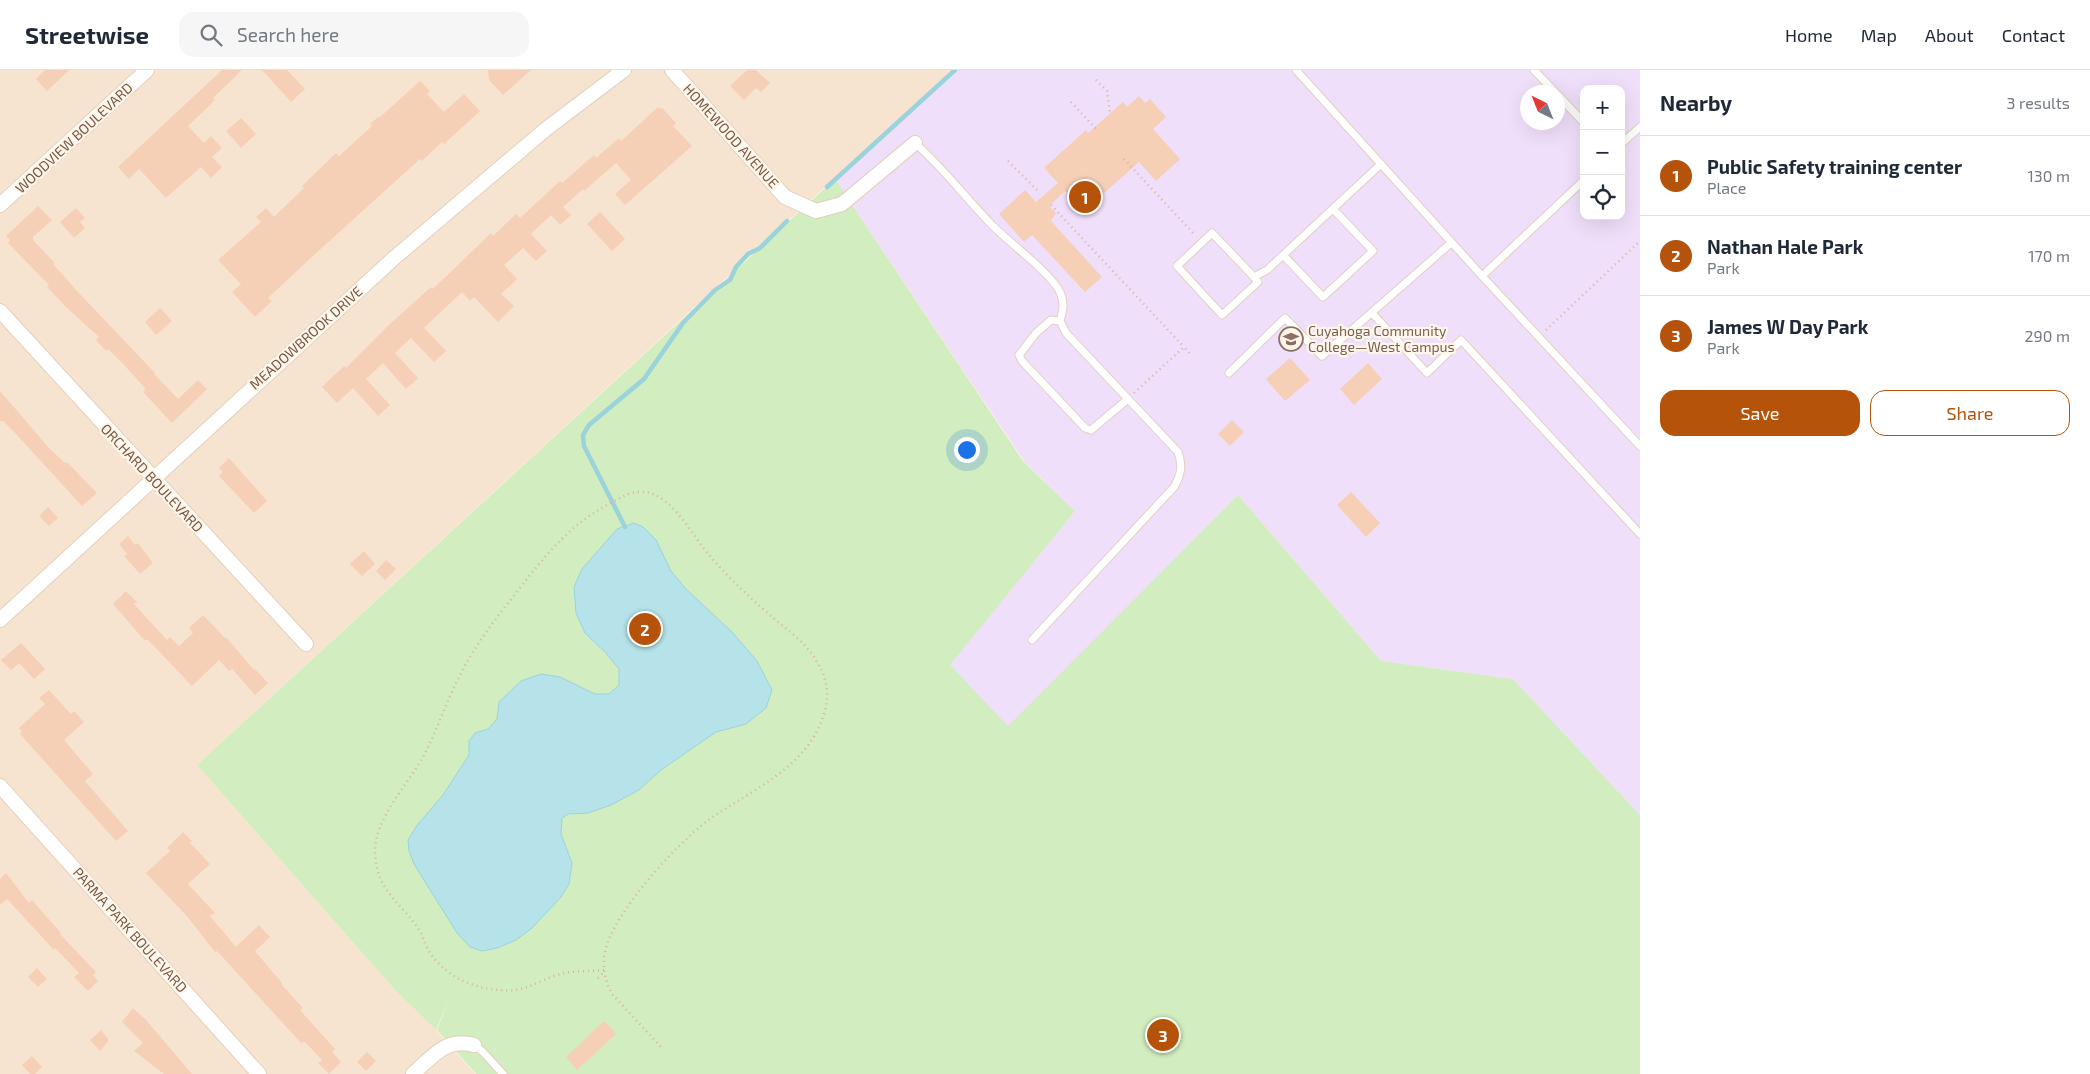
<!DOCTYPE html>
<html lang="en">
<head>
<meta charset="utf-8">
<style>
	:root { --surface:#fff; --page:#f6f6f7; --text:#1f2937; --muted:#747a83; --line:#e0e1e3; --accent:#b45309 }
	body { margin:0; font-family:"Exo 2",sans-serif; background:var(--page); color:var(--text) }
	.controls { position:absolute; right:15px; top:15px; display:grid; overflow:hidden; border-radius:10px; box-shadow:0 5px 20px #0002 }
	.controls button { width:45px; height:45px; display:grid; place-items:center; padding:0; border:0; border-bottom:1px solid var(--line); background:var(--surface); color:var(--text); font:25px sans-serif }
	.compass { position:absolute; left:1520px; top:15px; width:45px; height:45px; border-radius:50%; background:var(--surface); box-shadow:0 5px 20px #0002; rotate:317deg }
	.you { position:absolute; left:966px; top:379px; width:18px; height:18px; margin:-12px; border:4px solid #fff; border-radius:50%; background:#1a73e8; box-shadow:0 0 0 8px #1a73e833 }
	.badge { display:grid; place-items:center; width:32px; height:32px; border-radius:50%; background:var(--accent); color:#fff; font-size:16px; font-weight:700 }
	.pin { position:absolute; translate:-50% -50%; border:2px solid #fff; box-shadow:0 1px 5px #0006 }
	.list { margin:0; padding:0; list-style:none }
	h2 { display:flex; justify-content:space-between; align-items:center; height:65px; margin:0; padding:0 20px; font-size:21px }
	h2 small { font-size:16px; font-weight:400; color:var(--muted) }
	.list li { display:grid; grid-template-columns:32px 1fr auto; gap:15px; align-items:center; box-sizing:border-box; height:80px; padding:0 20px; border-top:1px solid var(--line) }
	.list b { display:block; font-size:19px; white-space:nowrap }
	.list p { margin:0; font-size:16px; white-space:nowrap; color:var(--muted) }
	.list em { font-size:16px; font-style:normal; color:var(--muted) }
	.actions { display:flex; gap:10px; padding:15px 20px }
	.actions a { flex:1; padding:11px 0; border:1px solid var(--accent); border-radius:15px; text-align:center; font-size:18px; color:var(--accent) }
	.actions .main { background:var(--accent); color:#fff }
	.icon { flex:none; width:28px; height:28px; fill:none; stroke:currentColor; stroke-width:2; stroke-linecap:round; stroke-linejoin:round }
	.map { position:relative; flex:none; width:1640px; height:1004px; overflow:hidden }
	header { display:flex; align-items:center; gap:30px; box-sizing:border-box; height:70px; padding:0 25px; background:var(--surface); border-bottom:1px solid var(--line) }
	header strong { font-size:24px }
	nav { display:flex; gap:28px; margin-inline-start:auto; font-size:18px }
	.search { width:350px; height:45px; background:var(--page); display:flex; align-items:center; gap:12px; box-sizing:border-box; padding:0 18px; border-radius:15px; color:var(--muted); font-size:19px }
	main { display:flex }
	aside { flex:1; background:var(--surface) }
	.map>svg:first-child { display:block }
	.residential { fill:#f7e4d0 }
	.education { fill:#f0dffa; fill-rule:evenodd }
	.green { fill:#d2edbf }
	.water { fill:#b5e3e9; stroke:#9ad3dc }
	.lines { fill:none; stroke-linecap:round; stroke-linejoin:round }
	.stream { stroke:#9ad3dc; stroke-width:4.5 }
	.building { fill:#f6cfb7 }
	.lane-casing { stroke:#e3cfbd; stroke-width:9 }
	.street-casing { stroke:#e3cfbd; stroke-width:16 }
	.path { stroke:#dbb29a; stroke-width:2.5; stroke-dasharray:1 4; stroke-linecap:butt }
	.lane { stroke:#fff; stroke-width:7 }
	.street { stroke:#fff; stroke-width:14 }
	.labels { text-anchor:middle; stroke-width:4.5; stroke-linejoin:round; paint-order:stroke }
	.street-label { font-size:14px; fill:#785746; stroke:#fff6ea }
	.education-label { font-size:14px; fill:#785e54; stroke:#fff6ea; text-anchor:start }
</style>
</head>
<body>
<header>
<strong>Streetwise</strong>
<div class="search"><svg class="icon" aria-label="search" viewBox="0 0 24 24"><circle cx="10" cy="10" r="6"/><path d="M15 15l6 6"/></svg>Search here</div>
<nav><a>Home</a><a>Map</a><a>About</a><a>Contact</a></nav>
</header>
<main>
<div class="map">
<svg width="1640" height="1004" viewBox="0 0 1640 1004">
	<rect width="100%" height="100%" fill="#fef3e2"/>
	<path class="residential" d="M0,0h952l-755,695 198,225 41,40 39,44h-475z"/>
	<path class="education" d="M952,0h688v745l-127,-136 -132,-18 -143,-166 -230,232 -59,-62 126,-154 -51,-50 -189,-282zM1584,19h37v127h-37zM1528,22h30v30h-30z"/>
	<path class="green" d="M835,109l188,282 52,50 -125,154 58,61 230,-231 143,166 132,18 127,136v259h-1164l-39,-44 12,-32 -13,32 -41,-40 -198,-225z"/>
	<path class="water" d="M634,453l9,4 13,13 15,31 15,18 46,43 25,29 15,29 -6,18 -20,16 -30,8 -55,38 -22,20 -28,15 -23,8 -20,1 -6,4 -1,16 11,29 -3,21 -8,13 -29,31 -16,12 -19,8 -15,3 -12,-4 -13,-14 -43,-69 -5,-13 -1,-11 10,-16 25,-29 26,-40v-14l6,-8 13,-4 9,-10 2,-17 22,-21 20,-7 19,3 35,17h14l10,-9v-16l-14,-17 -20,-19 -9,-20 -2,-26 8,-18 35,-40z"/>
	<g class="lines">
		<path class="stream" d="M827,117l128,-117
			M625,457l-41,-81 -1,-11 6,-10 55,-46 39,-56 32,-33 15,-10 6,-13 12,-13 12,-6 27,-27"/>
	</g>
	<path class="building" d="M45,0h24l-22,21 -11,-12z
		M222,0h20l-29,28 2,2 -27,26 16,17 7,-7 11,12 -10,9 10,10 -11,11 -10,-11 -35,31 -27,-29 -10,10 -11,-12z
		M262,0h25l18,19 -14,13z
		M488,0h43l-28,25 -14,-15z
		M747,0h9l14,13 -9,9 -5,-4 -12,12 -14,-14z
		M420,11l10,10 -3,3 17,18 20,-18 16,17 -36,33 -2,-2 -20,19 -2,-2 -106,96 -46,43 4,3 -17,16 -23,-25 9,-8 -23,-24 43,-38 -5,-5 10,-9 8,9 30,-29 -2,-2 34,-33 3,3 33,-30 -2,-2 8,-7 1,1z
		M1139,26l6,7 5,-4 16,18 -13,12 27,30 -24,22 -17,-19 -56,50 -18,-21 -16,15 7,7 -5,8 51,56 -17,15 -53,-57 -8,7 -25,-28 26,-24 11,12 22,-19 -14,-15 42,-38 2,3 35,-31 4,5z
		M658,37l3,2 1,-1 14,15 -3,3 19,20 -67,59 -10,-11 16,-14 -15,-17 -32,28 -1,-2 -20,18 8,8 -11,10 -9,-10 -20,19 16,17 -11,10 -13,-13 -19,17 13,14 -16,15 13,12 -16,16 -24,-25 -4,4 -8,-9 -38,36 22,23 -12,11 -23,-24 -16,15 23,25 -12,11 -23,-26 -17,16 24,26 -12,11 -25,-28 -16,15 -15,-16 22,-21 2,2 44,-44 41,-37 2,2 58,-56 2,3 23,-22 4,4 40,-37 2,2 32,-28 2,3 23,-20 2,3z
		M241,48l15,16 -15,14 -15,-17z
		M38,136l14,14 -19,17v3l22,23 -2,1 25,28 77,81 -1,1 24,25 20,-19 9,9 -35,34 -28,-30 1,-5 -22,-24 -15,-15 -2,2 -10,-11 3,-3 -32,-29 -20,-21 2,-2 -41,-42 2,-3 -4,-4z
		M76,138l9,10 -5,4 5,6 -11,10 -14,-16z
		M600,142l25,27 -13,12 -25,-27z
		M160,238l12,13 -16,14 -11,-13z
		M1290,288l20,22 -25,21 -19,-22z
		M1368,293l14,16 -28,26 -14,-16z
		M0,321l49,57 16,15 2,-1 30,31 -15,13 -66,-72 -13,-13h-3z
		M1232,350l12,12 -14,14 -12,-12z
		M229,388l38,43 -13,12 -35,-37 4,-4 -4,-4z
		M1351,422l29,31 -14,14 -29,-32z
		M48,437l10,11 -9,8 -10,-10z
		M128,466l7,9 3,-2 15,20 -13,11 -16,-18 3,-2 -8,-10z
		M364,481l11,13 -13,12 -12,-12z
		M386,490l10,9 -11,11 -9,-9z
		M126,521l11,11 -3,2 33,36 3,-3 9,9 14,-13 -4,-5 14,-13 22,23 1,-1 28,33 1,-1 13,14 -13,12 -23,-26 -3,2 -10,-11 -27,26 -45,-47 -2,2 -32,-37z
		M21,573l24,26 -11,10 -15,-16 -8,7 -10,-10z
		M49,620l22,24 3,-3 10,11 -20,18 29,34 -8,7 43,50 -12,10 -96,-107 2,-2 -3,-4 26,-24 -6,-6z
		M183,762l9,9 -2,2 20,21 -22,20 27,29 -5,3 26,31 23,-22 11,12 -15,14 27,32 -1,1 22,24 -3,2 35,39 -3,3 9,10 -12,12 -11,-11 4,-3 -17,-18 -4,1 -84,-92 -2,1 -29,-37 -40,-42 24,-22 -3,-3z
		M6,803l23,30 3,-3 29,33 -1,1 36,38 -3,3 5,6 -10,10 -14,-14 5,-4 -24,-25 -1,2 -47,-51 -7,6v-26z
		M37,898l10,11 -9,8 -10,-10z
		M133,938l13,12 46,54h-28l-30,-23 9,-8 -21,-21z
		M604,951l12,13 -39,36 -11,-13z
		M101,960l8,10 -9,11 -10,-11z
		M367,982l9,9 -10,10 -9,-9z
		M32,986l10,11 -7,7h-5l-8,-9z"/>
	<g class="lines">
		<g class="lane-casing">
			<path id="lane" d="M1296,0l186,206 158,170
				M1534,0l21,22
				M1558,25l26,28
				M915,73c29,26 49,53 76,81 17,18 59,48 69,68 5,11 3,18 0,29l6,12 112,119c5,14 3,23 -4,35l-142,153
				M1621,74l19,-17
				M1283,185l40,42 50,-46 -40,-42
				M1482,206l102,-96
				M1254,207l4,5 -36,33 -45,-49 35,-33 42,44 13,-7 114,-106
				M1372,243l55,60 34,-33 179,194
				M1060,251l-9,-1 -15,13 -17,22 3,6 63,67 6,2 37,-31
				M1229,303l56,-55 37,38 129,-113
				M474,975l9,7 20,22"/>
		</g>
		<g class="street-casing">
			<path id="street" d="M672,0l113,127 31,14 26,-7 73,-61
				M0,135l147,-135
				M0,241l306,333
				M0,550l394,-362 152,-129 78,-59
				M0,716l259,288
				M413,1004c19,-17 33,-37 61,-29"/>
		</g>
		<path class="path" d="M1096,10l11,11 3,22
			M1071,32l26,28
			M1124,89l69,74
			M1008,91l31,31
			M1051,135l133,142
			M1546,260l94,-89
			M1134,323l50,-46 8,9
			M604,900c-14,2 -30,0 -44,4 -24,7 -33,19 -62,16 -27,-2 -53,-15 -68,-37 -4,-6 -6,-13 -9,-20 -18,-30 -45,-41 -46,-80 -1,-34 32,-67 48,-96 15,-28 24,-58 39,-86 15,-28 34,-53 54,-78 27,-35 53,-68 93,-89 11,-6 21,-13 34,-12 28,1 49,43 66,63 19,22 40,42 62,61 16,14 36,27 46,46 11,18 13,35 6,55 -18,53 -75,74 -117,105 -31,24 -93,91 -101,130 -3,14 0,29 7,42l49,53
			M598,908l6,-6"/>
		<use href="#lane" class="lane"/>
		<use href="#street" class="street"/>
	</g>
	<defs>
		<g id="university-ring" transform="scale(1.25)"><circle r="9.5" fill="#fff6ea" stroke="#8d6e63" stroke-width="1.5"/><path d="M0-5L7-2L0 1L-7-2ZM-4 1L0 2.5L4 1V4Q0 6-4 4Z" fill="#8d6e63"/></g>
	</defs>
	<g fill-rule="evenodd">
		<use href="#university-ring" x="1291" y="269"/>
	</g>
	<g class="labels">
		<g class="street-label">
			<text transform="translate(731 66) rotate(48)" y="5">HOMEWOOD AVENUE</text>
			<text transform="translate(74 68) rotate(-43)" y="5">WOODVIEW BOULEVARD</text>
			<text transform="translate(306 268) rotate(-42)" y="5">MEADOWBROOK DRIVE</text>
			<text transform="translate(152 408) rotate(47)" y="5">ORCHARD BOULEVARD</text>
			<text transform="translate(130 860) rotate(48)" y="5">PARMA PARK BOULEVARD</text>
		</g>
		<g class="education-label">
			<text x="1308" y="266">Cuyahoga Community<tspan x="1308" dy="16">College—West Campus</tspan></text>
		</g>
	</g>
</svg>
<div class="controls">
<button>+</button>
<button>−</button>
<button><svg class="icon" aria-label="locate" viewBox="0 0 24 24"><circle cx="12" cy="12" r="6"/><path d="M12 2v4M12 18v4M2 12h4M18 12h4"/></svg></button>
</div>
<svg class="compass" viewBox="-18 -18 36 36"><path d="M0-13l5 13h-10z" fill="#e53935"/><path d="M0 13l5-13h-10z" fill="#747a83"/></svg>
<div class="you"></div>
<div class="pin badge" style="left:1085px;top:127px">1</div>
<div class="pin badge" style="left:645px;top:559px">2</div>
<div class="pin badge" style="left:1163px;top:965px">3</div>
</div>
<aside>
<h2>Nearby<small>3 results</small></h2>
<ul class="list">
<li><span class="badge">1</span><div><b>Public Safety training center</b><p>Place</p></div><em>130 m</em></li>
<li><span class="badge">2</span><div><b>Nathan Hale Park</b><p>Park</p></div><em>170 m</em></li>
<li><span class="badge">3</span><div><b>James W Day Park</b><p>Park</p></div><em>290 m</em></li>
</ul>
<div class="actions"><a class="main">Save</a><a>Share</a></div>
</aside>
</main>
</body>
</html>
